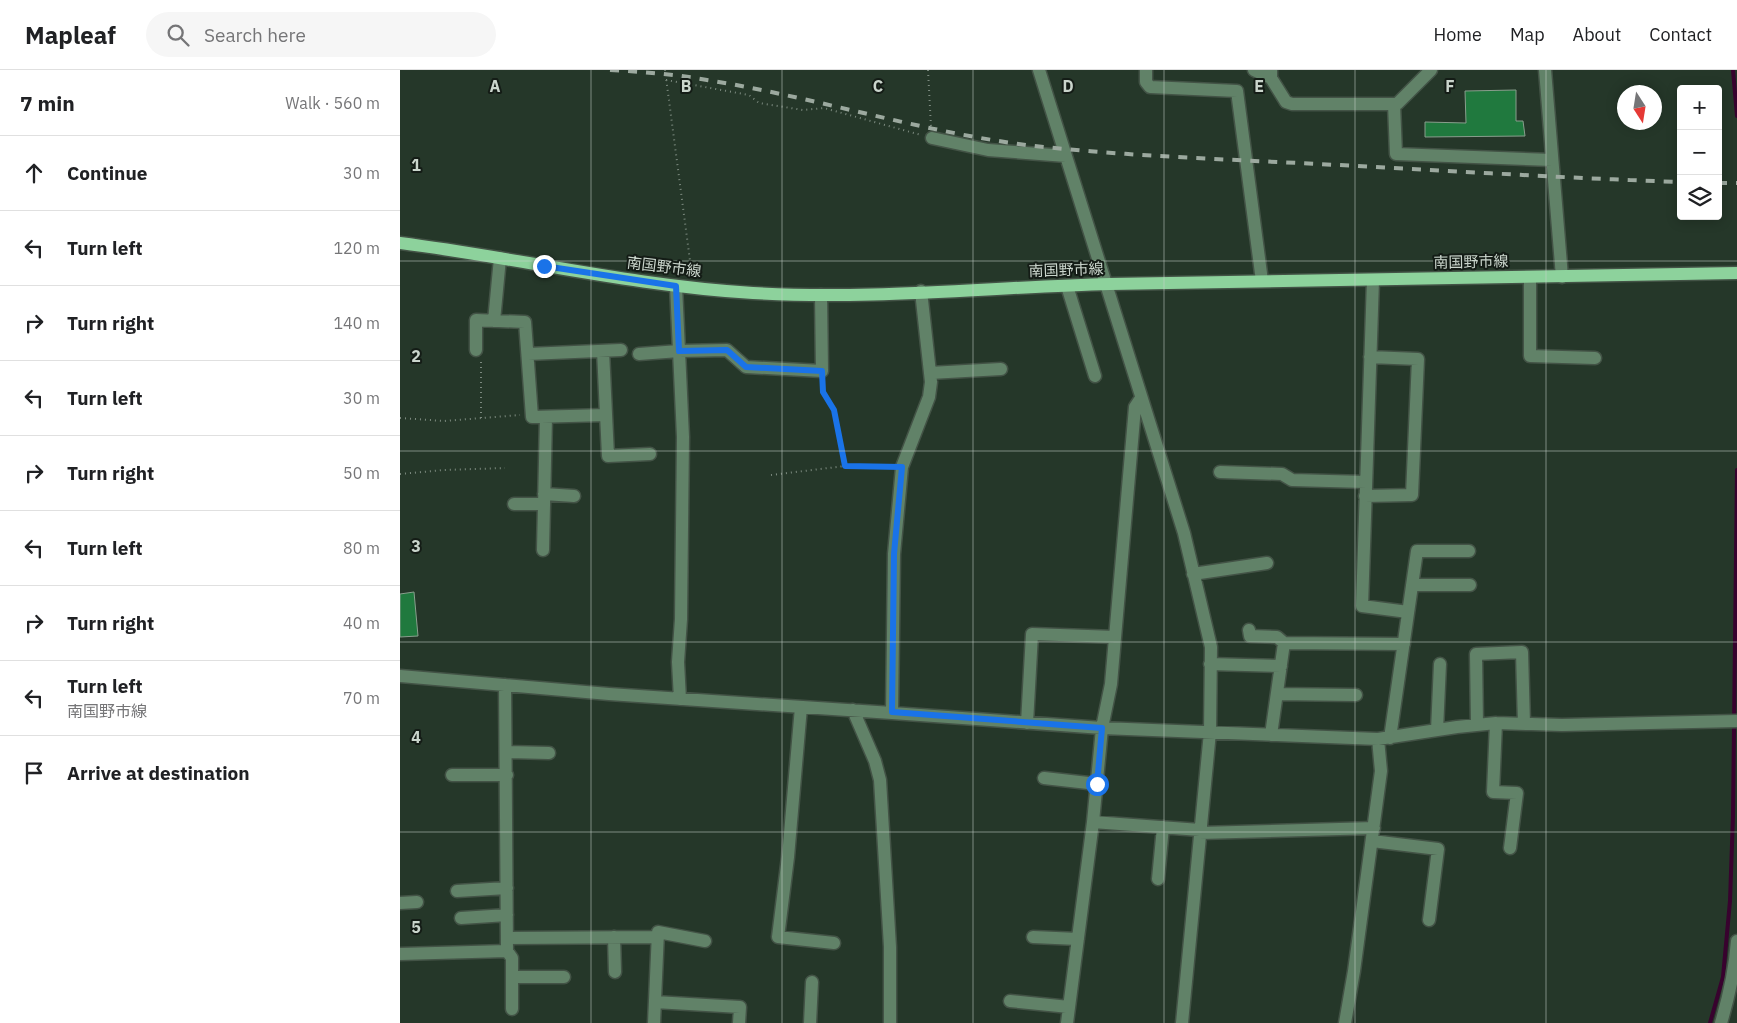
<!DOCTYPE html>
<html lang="en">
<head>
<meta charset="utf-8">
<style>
	:root { --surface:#fff; --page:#f6f6f6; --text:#202124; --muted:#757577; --line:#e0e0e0 }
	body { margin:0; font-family:"IBM Plex Sans","Noto Sans JP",sans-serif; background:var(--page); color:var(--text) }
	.controls { position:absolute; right:15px; top:15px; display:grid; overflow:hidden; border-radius:5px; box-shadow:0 2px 12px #0003 }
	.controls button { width:45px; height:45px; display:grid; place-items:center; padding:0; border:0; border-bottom:1px solid var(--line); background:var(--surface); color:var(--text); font:25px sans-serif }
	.compass { position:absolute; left:1217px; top:15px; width:45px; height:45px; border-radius:50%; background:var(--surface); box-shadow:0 2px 12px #0003; rotate:168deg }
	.stop { position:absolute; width:15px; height:15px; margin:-11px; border:4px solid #1a73e8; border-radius:50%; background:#fff }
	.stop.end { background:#1a73e8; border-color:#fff; box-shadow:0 1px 5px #0008 }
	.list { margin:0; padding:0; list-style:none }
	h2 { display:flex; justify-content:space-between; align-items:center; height:65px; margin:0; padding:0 20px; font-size:21px }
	h2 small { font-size:16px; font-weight:400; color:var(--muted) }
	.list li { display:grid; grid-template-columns:32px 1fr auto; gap:15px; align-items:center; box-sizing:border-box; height:75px; padding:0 20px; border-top:1px solid var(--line) }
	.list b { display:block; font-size:19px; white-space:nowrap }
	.list p { margin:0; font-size:16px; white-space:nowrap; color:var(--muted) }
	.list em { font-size:16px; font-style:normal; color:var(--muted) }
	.icon { flex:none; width:28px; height:28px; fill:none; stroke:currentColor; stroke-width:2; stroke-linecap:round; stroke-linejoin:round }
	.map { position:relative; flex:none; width:1337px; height:953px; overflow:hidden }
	header { display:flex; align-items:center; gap:30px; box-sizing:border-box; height:70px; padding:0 25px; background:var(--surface); border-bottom:1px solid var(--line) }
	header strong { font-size:24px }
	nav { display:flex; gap:28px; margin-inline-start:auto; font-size:18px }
	.search { width:350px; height:45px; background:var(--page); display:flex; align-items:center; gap:12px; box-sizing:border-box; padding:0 18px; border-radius:28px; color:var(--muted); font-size:19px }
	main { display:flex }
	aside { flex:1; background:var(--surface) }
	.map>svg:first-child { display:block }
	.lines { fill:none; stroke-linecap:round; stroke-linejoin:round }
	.stream { stroke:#38022e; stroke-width:4 }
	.building { fill:#20793e; stroke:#899e8d }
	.minor-casing { stroke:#435346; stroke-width:15 }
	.major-casing { stroke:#435346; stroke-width:15 }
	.path { stroke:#7c8a7f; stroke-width:2; stroke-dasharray:1 4; stroke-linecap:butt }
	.minor { stroke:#618268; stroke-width:12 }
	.major { stroke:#8dd29c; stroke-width:12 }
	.rail { stroke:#9ca99f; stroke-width:4; stroke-dasharray:9 9; stroke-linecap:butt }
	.route { stroke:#1a73e8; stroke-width:6 }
	.grid { fill:none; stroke:#cad5cc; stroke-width:1; stroke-opacity:0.55 }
	.labels { text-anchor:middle; stroke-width:4; stroke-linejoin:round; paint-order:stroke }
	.street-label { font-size:15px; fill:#cad5cc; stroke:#141c16 }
	.grid-label { font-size:16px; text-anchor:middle; font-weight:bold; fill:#cad5cc; stroke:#141c16; stroke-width:4; stroke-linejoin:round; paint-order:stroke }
</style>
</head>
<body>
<header>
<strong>Mapleaf</strong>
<div class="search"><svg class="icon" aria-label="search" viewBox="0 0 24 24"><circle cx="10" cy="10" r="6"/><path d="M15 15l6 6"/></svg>Search here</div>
<nav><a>Home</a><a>Map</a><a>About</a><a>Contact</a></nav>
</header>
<main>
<aside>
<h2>7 min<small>Walk · 560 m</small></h2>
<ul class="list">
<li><svg class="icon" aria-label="ahead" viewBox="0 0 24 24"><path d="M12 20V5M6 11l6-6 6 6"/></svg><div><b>Continue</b></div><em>30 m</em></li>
<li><svg class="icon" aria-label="left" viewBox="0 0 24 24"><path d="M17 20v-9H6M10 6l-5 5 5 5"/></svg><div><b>Turn left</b></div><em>120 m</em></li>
<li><svg class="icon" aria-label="right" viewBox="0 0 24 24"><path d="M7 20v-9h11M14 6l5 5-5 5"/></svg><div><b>Turn right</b></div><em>140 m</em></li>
<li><svg class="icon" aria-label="left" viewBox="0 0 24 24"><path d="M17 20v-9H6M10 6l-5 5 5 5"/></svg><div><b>Turn left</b></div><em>30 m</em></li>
<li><svg class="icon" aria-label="right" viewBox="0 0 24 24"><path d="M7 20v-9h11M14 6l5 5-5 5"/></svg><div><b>Turn right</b></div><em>50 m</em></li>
<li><svg class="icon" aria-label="left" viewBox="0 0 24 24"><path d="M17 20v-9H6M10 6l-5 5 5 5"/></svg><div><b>Turn left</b></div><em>80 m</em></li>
<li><svg class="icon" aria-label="right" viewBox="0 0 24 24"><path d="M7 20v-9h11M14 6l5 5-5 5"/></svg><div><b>Turn right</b></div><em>40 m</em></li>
<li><svg class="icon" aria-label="left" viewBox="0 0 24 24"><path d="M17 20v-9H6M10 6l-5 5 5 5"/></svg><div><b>Turn left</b><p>南国野市線</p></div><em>70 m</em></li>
<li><svg class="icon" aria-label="arrive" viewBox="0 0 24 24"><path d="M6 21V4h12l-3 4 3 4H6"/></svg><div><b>Arrive at destination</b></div></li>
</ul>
</aside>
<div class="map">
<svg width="1337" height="953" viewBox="0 0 1337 953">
	<rect width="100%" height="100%" fill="#253729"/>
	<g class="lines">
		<path class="stream" d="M1333,0l4,46
			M1310,953l13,-46 7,-76 3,-85 4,-346"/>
	</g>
	<path class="building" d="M1116,20v31h7l2,15 -100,1v-15l41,1 -1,-32z
		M14,522l4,44 -18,1v-43z"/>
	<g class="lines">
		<g class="minor-casing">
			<path id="minor" d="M639,0l145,463 27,114 -1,85 -28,291
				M746,0v12l4,5 87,4 25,190
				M854,0l17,8
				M871,0v8l15,24 6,2h105l34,-34
				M1145,0l17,207
				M994,34l2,50 156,6
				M532,68l56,12 78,6
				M1130,208v78l65,2
				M973,210l-11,326 46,6
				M276,216l7,151 -2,182 -3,43 2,37
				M667,216l28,90
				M94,251l6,-63
				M76,280v-30l49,2 7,95 74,-2
				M203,281l5,105 42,-2
				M128,284l93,-4
				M239,284l40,-3 48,-1 19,17 76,4 -1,-76
				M530,303l71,-4
				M820,402l62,2 10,6 74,2
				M144,424l30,2
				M965,426l47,-1 6,-136 -48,-2
				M114,434h30
				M143,480l3,-133
				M793,504l74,-11
				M1012,515h58
				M849,560l1,6 27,1 7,6
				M810,594l71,2
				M0,606l209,18 283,19 210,15 276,11 79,-12 39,-4 66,2 175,-4
				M877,624l79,1
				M401,637l-13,150 -10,80 56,6
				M453,640l22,51 5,19 10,167v76
				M492,643l2,-159 8,-87 27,-70 2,-15 -10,-91
				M627,653l5,-89 83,3
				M1096,653l-3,69 24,1 -7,55
				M1077,655l-1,-71 46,-2 2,72
				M1037,660l3,-66
				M871,665l13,-92 120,1
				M990,668l27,-187h52
				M107,682l42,1
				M52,705h55
				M644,708l53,6
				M693,752l107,8
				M800,763l174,-5
				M972,771l66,8 -9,71
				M758,809l5,-52
				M57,821l50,-3
				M0,833l17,-1
				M61,848l46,-3
				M214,867l1,35
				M633,867l45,2
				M107,868l151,-1
				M107,881l5,7v51
				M0,884l107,-3 -2,-266
				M112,907h52
				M610,931l59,6
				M255,932l85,5 -1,16
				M254,953l4,-91 47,9
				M410,953l2,-41
				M667,953l26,-201 9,-94 9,-44 24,-277 6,-9
				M945,953l9,-52 27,-200 -3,-32
				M1321,953c8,-27 14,-54 16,-82"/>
		</g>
		<g class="major-casing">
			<path id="major" d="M0,173c118,15 234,43 353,50 119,7 239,-6 357,-9 209,-5 418,-6 627,-11"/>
		</g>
		<path class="path" d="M265,0l27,206
			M528,0l3,57
			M266,10l83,15 10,8 44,7 21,-2 97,27
			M423,312v10l11,18 11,56
			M0,348l44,3 76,-6
			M81,348v-57
			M0,404l44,-4 61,-2
			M371,405l74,-9h44"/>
		<use href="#minor" class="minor"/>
		<use href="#major" class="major"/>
		<path class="rail" d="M210,0c33,2 65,4 97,10 107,17 211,51 319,65 97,11 195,14 292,19 121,6 242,14 363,18
			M1318,113h19"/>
	</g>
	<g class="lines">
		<path class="route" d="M144,196l132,20 3,65 48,-1 19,17 76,4 1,21 11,18 11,56 57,1 -8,87 -2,158 210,16 -5,56"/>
	</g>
	<path class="grid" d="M191,0v953M382,0v953M573,0v953M764,0v953M955,0v953M1146,0v953M0,191h1337M0,381h1337M0,572h1337M0,762h1337"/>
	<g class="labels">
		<g class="street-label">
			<text transform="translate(1071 192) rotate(-1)" y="5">南国野市線</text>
			<text transform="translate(264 197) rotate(7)" y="5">南国野市線</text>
			<text transform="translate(666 200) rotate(-2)" y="5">南国野市線</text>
		</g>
	</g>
	<g class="grid-label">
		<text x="95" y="22">A</text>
		<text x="286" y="22">B</text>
		<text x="478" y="22">C</text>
		<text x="668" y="22">D</text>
		<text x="859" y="22">E</text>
		<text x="1050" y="22">F</text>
		<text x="16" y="101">1</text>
		<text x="16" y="292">2</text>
		<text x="16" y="482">3</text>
		<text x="16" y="673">4</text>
		<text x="16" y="863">5</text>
	</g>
</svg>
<div class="controls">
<button>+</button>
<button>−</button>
<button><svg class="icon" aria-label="layers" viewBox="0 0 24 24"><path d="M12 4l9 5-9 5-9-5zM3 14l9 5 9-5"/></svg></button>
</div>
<svg class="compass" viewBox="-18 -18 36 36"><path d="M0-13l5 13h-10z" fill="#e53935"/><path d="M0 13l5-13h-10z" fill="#757577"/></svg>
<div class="stop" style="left:697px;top:714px"></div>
<div class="stop end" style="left:144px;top:196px"></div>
</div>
</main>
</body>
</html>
